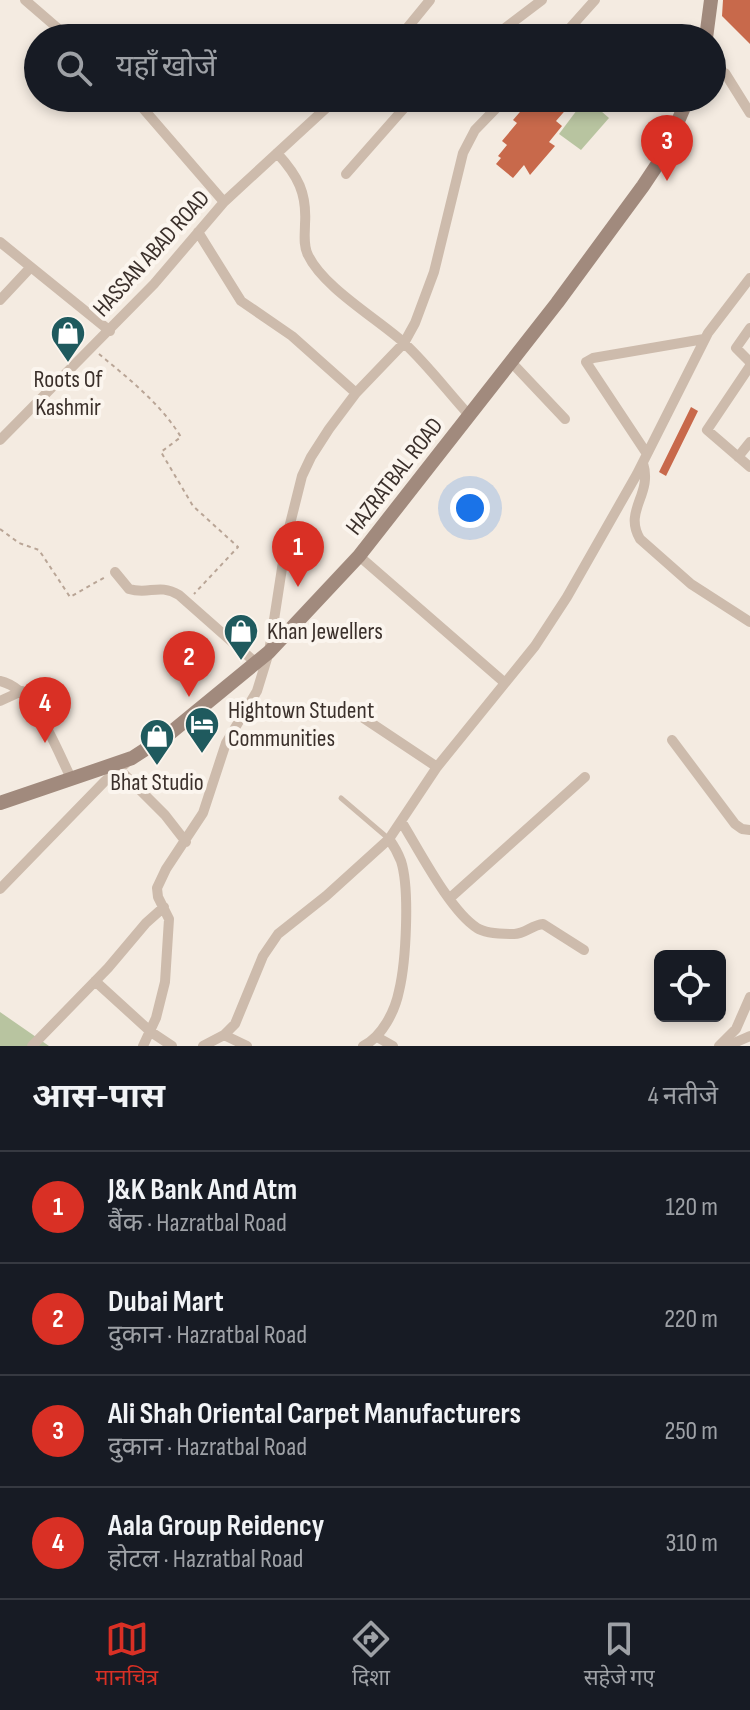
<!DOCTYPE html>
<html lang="hi">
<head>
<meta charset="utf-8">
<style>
	:root { --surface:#171b24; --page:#20242c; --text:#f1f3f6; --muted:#9ea1a6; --line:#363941; --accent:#d93025 }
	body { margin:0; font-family:"Sofia Sans Condensed","Noto Sans Devanagari",sans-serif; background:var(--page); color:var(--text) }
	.controls { position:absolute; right:24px; bottom:24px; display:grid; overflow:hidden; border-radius:12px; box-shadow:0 4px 12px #0003 }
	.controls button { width:72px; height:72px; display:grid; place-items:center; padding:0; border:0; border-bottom:2px solid var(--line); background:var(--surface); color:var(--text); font:40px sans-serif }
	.you { position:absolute; left:470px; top:508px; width:28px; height:28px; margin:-20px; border:6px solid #fff; border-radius:50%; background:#1a73e8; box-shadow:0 0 0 12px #1a73e833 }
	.badge { display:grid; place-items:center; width:52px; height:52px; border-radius:50%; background:var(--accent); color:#fff; font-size:26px; font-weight:700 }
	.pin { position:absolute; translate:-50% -66px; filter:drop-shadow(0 2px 4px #0008) }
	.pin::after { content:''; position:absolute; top:42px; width:28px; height:24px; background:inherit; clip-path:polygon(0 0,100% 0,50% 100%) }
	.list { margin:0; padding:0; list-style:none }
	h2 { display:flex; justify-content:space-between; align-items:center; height:104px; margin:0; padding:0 32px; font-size:34px }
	h2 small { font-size:26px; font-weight:400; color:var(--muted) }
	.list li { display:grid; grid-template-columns:52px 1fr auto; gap:24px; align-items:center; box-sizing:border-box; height:112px; padding:0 32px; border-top:2px solid var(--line) }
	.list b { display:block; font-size:30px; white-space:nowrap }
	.list p { margin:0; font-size:26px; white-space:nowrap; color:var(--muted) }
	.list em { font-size:26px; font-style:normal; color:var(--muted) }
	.icon { flex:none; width:44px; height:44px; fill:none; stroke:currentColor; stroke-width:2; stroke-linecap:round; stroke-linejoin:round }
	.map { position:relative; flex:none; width:750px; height:1046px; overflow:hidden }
	.search { position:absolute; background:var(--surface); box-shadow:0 4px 12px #0003; left:24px; right:24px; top:24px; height:88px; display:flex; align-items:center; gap:20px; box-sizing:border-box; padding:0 28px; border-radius:44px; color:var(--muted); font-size:30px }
	.sheet { height:552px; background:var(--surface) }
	nav { display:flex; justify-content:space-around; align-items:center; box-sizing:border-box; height:112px; border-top:2px solid var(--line); background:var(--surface); font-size:22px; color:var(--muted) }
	nav a { display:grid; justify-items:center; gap:4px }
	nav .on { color:var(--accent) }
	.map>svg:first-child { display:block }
	.green { fill:#b8c4a0 }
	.building { fill:#c8694b }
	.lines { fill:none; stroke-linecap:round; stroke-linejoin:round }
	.path { stroke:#b9a596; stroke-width:2; stroke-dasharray:4 4; stroke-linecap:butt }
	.lane { stroke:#cdbbac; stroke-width:5 }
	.street { stroke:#cdbbac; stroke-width:10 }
	.secondary { stroke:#a18a7d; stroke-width:14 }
	.labels { text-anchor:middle; stroke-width:8; stroke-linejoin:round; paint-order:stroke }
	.street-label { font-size:24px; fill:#3b302b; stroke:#fbf5ee }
	.poi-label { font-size:24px; fill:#3b302b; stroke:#fbf5ee }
</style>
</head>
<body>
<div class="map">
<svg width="750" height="1046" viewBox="0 0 750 1046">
	<rect width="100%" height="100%" fill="#f4ebe1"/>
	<path class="green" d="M586,98l23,20 -28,32 -22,-16z
		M0,1012l49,34h-49z"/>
	<path class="building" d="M723,0h27v44l-28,-28z
		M532,98h44l-20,23 6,5 -13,16 6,4 -25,29 -6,-10 -11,13 -17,-14 5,-6 -3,-2 9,-11 -5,-4 15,-18 -4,-3z
		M691,407l7,4 -32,65 -7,-4z"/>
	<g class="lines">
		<path class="path" d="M99,354c30,25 61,49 82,83l-20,15 32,54 45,41 -44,47
			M0,529l19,14 20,7 31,47 37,-21"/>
		<path class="lane" d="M341,798l48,41"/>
		<path class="street" d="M25,0l44,38
			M399,38l31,-38
			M492,38l50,-38
			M561,38l34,-38
			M725,73l25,40
			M134,98l90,104
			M277,153c21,23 30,40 28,71 0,10 -2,21 3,31 15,32 68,63 95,87 24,22 44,49 66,73
			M346,174l67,-76
			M198,232l43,69 51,35 64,57
			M0,242l110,89
			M0,300l30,-32
			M750,328l-14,20 14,14
			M511,362l54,57
			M750,366l-43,64 43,37
			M0,440l154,-156 70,-82 113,-104
			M647,454l-61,-92 7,-4 111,-19
			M738,457l12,-15
			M643,463c10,32 -20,47 -3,76l51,45 59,38
			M359,556l146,127
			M115,572l14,17c20,6 30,-6 50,6l77,68
			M0,681c36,8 56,68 72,99
			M0,701l22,-10
			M350,709l87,58
			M672,740l63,84 7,5 8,1
			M119,769l46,46 21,27
			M401,821c18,29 49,90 76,107 9,6 27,6 37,6 11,0 18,-9 29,-10l41,26
			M0,889l105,-108 20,-17
			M450,898l135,-121
			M95,981l56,51 21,14
			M224,1035l23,11
			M377,1037l16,9
			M32,1046l76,-78 38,-45 18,-16
			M143,1046l13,-28 9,-36 4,-63 -11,-22 -1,-9 9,-19 37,-56 23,-70 31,-52 12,-39 18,-116 15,-60 9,-19 18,-28 27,-36 48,-50 11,-20 19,-51 29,-119 12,-23 31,-32
			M203,1046l21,-11 11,-11 28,-68 15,-22 48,-38 63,-57 48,-72 98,-121 32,-49 70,-123 71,-141 42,-55
			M363,1046c19,-9 32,-35 36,-55 7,-29 11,-102 2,-130 -3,-8 -7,-15 -12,-22
			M719,1046l17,-17 14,-32
			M727,1046l23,-10"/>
		<path class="secondary" d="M706,38l5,-38
			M0,803l132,-45 37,-24 100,-82 90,-96 198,-253 86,-117 20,-30 25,-58"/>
	</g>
	<defs>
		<g id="shop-pin" transform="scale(1.8)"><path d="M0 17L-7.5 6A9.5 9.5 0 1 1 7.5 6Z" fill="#1f5a5e" stroke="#fbf5ee"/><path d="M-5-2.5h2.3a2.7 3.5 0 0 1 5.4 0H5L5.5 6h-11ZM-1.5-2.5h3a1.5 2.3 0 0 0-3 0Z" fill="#fff"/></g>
		<g id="hotel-pin" transform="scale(1.8)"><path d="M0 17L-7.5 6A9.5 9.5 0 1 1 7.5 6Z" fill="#1f5a5e" stroke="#fbf5ee"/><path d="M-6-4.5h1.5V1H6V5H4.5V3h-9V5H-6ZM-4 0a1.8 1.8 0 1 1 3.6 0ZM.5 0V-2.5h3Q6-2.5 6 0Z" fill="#fff"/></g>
	</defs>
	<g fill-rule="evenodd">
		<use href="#shop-pin" x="68" y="333"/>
		<use href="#shop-pin" x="241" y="631"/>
		<use href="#hotel-pin" x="202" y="724"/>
		<use href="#shop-pin" x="157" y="736"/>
	</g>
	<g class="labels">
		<g class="street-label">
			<text transform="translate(151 253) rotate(-48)" y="8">HASSAN ABAD ROAD</text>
			<text transform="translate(394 476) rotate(-52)" y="8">HAZRATBAL ROAD</text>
		</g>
		<g class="poi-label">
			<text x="68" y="387">Roots Of<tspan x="68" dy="28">Kashmir</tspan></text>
			<text x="267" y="639" text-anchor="start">Khan Jewellers</text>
			<text x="228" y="718" text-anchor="start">Hightown Student<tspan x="228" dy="28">Communities</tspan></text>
			<text x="157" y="790">Bhat Studio</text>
		</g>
	</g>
</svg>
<div class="controls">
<button><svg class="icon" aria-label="locate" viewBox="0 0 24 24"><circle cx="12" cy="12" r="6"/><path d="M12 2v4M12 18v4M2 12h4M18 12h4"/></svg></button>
</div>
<div class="you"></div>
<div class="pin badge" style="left:298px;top:587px">1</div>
<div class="pin badge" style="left:189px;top:697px">2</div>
<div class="pin badge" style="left:667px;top:181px">3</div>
<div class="pin badge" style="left:45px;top:743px">4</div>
<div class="search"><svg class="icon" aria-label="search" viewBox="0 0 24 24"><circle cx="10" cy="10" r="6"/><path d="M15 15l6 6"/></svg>यहाँ खोजें</div>
</div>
<section class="sheet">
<h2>आस-पास<small>4 नतीजे</small></h2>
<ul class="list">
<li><span class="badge">1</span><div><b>J&amp;K Bank And Atm</b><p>बैंक · Hazratbal Road</p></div><em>120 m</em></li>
<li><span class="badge">2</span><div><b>Dubai Mart</b><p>दुकान · Hazratbal Road</p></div><em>220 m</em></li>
<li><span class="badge">3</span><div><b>Ali Shah Oriental Carpet Manufacturers</b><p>दुकान · Hazratbal Road</p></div><em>250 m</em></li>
<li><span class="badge">4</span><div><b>Aala Group Reidency</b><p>होटल · Hazratbal Road</p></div><em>310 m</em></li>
</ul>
</section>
<nav>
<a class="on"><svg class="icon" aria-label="map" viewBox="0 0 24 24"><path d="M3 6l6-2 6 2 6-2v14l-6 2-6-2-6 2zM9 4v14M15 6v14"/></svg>मानचित्र</a>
<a><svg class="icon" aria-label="directions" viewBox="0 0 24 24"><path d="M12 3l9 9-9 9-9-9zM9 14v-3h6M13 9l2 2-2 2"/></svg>दिशा</a>
<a><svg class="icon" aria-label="saved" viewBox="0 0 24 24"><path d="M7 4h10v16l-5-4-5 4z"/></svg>सहेजे गए</a>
</nav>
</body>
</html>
